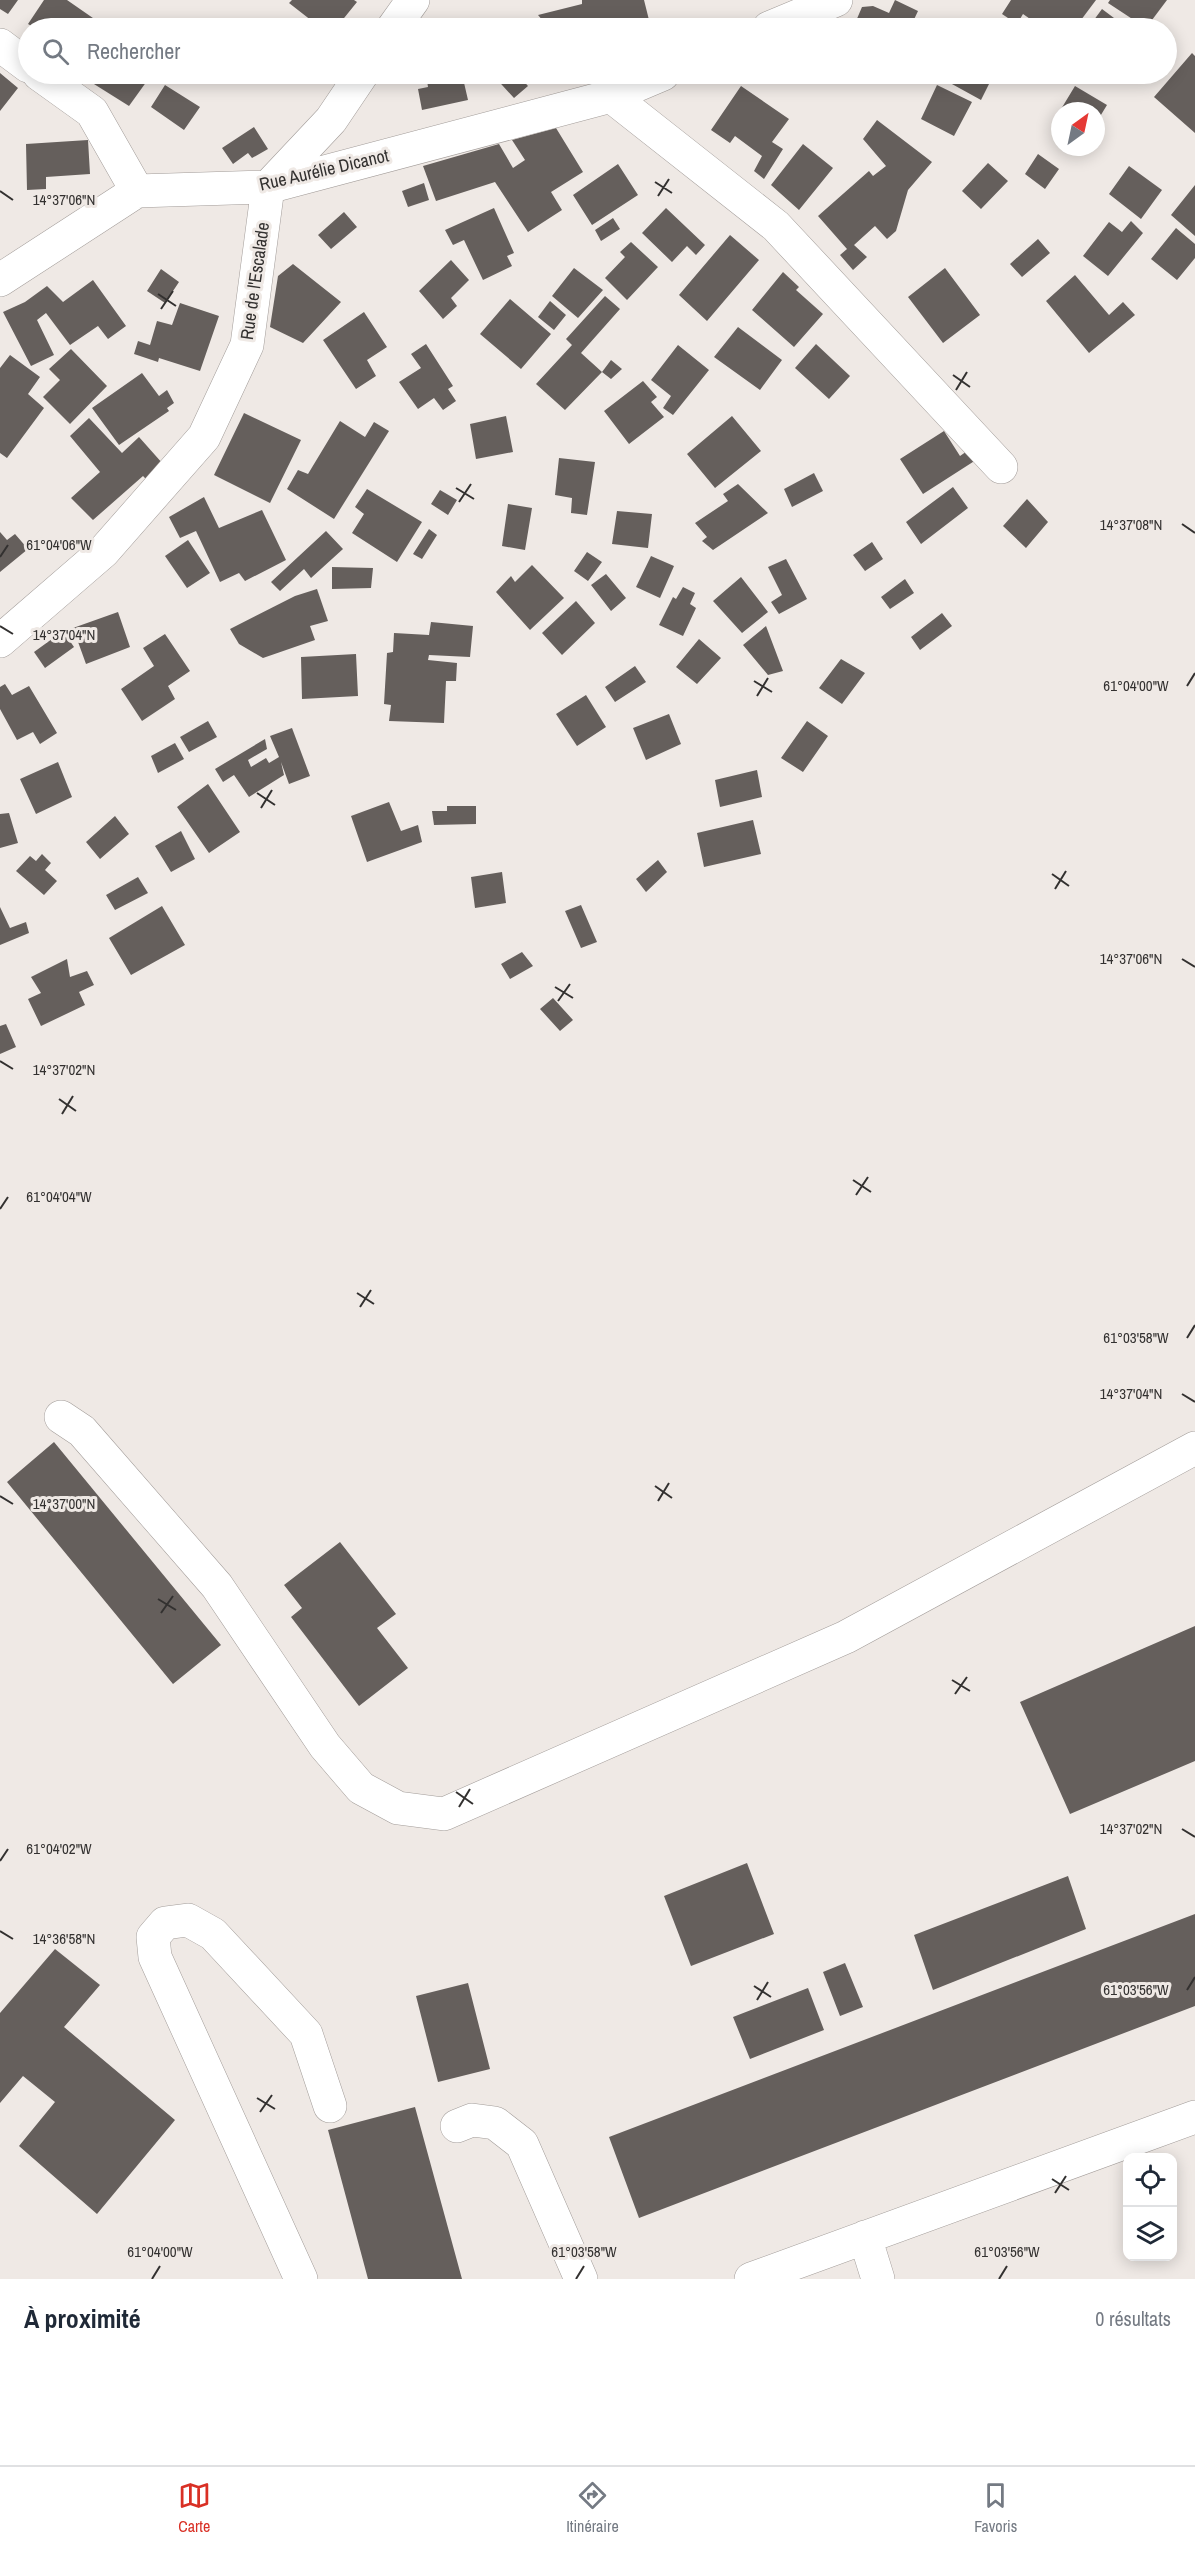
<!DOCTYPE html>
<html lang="fr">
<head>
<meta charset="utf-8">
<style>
	:root { --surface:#fff; --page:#f2f2f3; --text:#1f2937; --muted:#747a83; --line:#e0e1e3; --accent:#d93025 }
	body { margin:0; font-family:"Archivo Narrow",sans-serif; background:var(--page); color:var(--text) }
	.controls { position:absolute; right:18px; bottom:18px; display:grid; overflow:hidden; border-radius:12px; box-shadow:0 3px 15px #0003 }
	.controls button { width:54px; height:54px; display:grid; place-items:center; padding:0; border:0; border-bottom:2px solid var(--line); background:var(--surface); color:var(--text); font:30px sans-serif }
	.compass { position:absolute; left:1051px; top:102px; width:54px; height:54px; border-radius:50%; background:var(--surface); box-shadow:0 3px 15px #0003; rotate:33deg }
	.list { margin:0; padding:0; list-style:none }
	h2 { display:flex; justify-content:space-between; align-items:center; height:78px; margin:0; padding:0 24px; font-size:26px }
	h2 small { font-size:20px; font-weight:400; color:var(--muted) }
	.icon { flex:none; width:33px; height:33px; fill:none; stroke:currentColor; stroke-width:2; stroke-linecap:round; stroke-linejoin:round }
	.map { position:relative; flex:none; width:1195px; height:2279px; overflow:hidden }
	.search { position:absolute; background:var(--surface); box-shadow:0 3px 15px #0003; left:18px; right:18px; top:18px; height:66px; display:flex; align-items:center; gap:15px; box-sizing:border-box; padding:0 21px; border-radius:33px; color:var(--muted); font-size:22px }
	.sheet { height:186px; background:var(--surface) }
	nav { display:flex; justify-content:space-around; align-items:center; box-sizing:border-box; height:84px; border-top:2px solid var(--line); background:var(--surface); font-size:16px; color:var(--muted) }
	nav a { display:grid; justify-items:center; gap:3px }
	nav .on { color:var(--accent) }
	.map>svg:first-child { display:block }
	.building { fill:#655f5c }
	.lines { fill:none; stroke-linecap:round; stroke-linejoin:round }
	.minor-casing { stroke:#a29c99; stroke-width:34 }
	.minor { stroke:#fff; stroke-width:33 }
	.ticks { fill:none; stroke:#333130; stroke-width:2 }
	.labels { text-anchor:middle; stroke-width:6; stroke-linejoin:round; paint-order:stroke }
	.street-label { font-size:18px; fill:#333130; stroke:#efe9e5 }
	.ticks-label { font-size:15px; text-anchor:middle; fill:#333130; stroke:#efe9e5; stroke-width:6; stroke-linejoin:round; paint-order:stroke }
</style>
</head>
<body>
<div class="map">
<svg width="1195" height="2279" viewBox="0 0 1195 2279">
	<rect width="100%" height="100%" fill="#efe9e5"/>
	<path class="building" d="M0,0h18l-10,14 -8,-5z
		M44,0h23l36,25 -3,3h-65l-7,-4z
		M292,0h62l3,2 -21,26h-15l-32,-25z
		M582,0h62l7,28h-102l-11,-13 44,-11z
		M895,0l23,11 -8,17h-57l9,-21 11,-1 16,7z
		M1011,0h85l-21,28h-32l-20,-14 -6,10 -15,-10z
		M1110,0h57l-21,28 -38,-25z
		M1102,9l16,12 -5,7h-25z
		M1192,53l3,3v77l-41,-36z
		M0,73l18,15 -18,23z
		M78,74h74l-23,32z
		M426,74h36l6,26 -46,10 -4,-21 10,-2z
		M492,74h25l11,12 -14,12z
		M943,74h51l-13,26 -40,-22z
		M165,85l35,22 -16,23 -33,-23z
		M937,85l35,17 -18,34 -33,-17z
		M741,86l48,33 -17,23 11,7 -19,30 -10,-8 8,-15 -27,-20 -5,7 -19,-13z
		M1075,86l32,19 -11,18v-12h-36v17l-8,-4z
		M877,120l55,42 -24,28 -12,41 -9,8 -12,-13 -21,19 13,12 -14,13 -13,-15 7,-6 -29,-33 51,-45 4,5 13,-10 -23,-27z
		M254,127l14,22 -16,9 -4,-5 -15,11 -11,-16z
		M556,128l27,44 -32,20 11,18 -34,22 -33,-50 -59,19 -13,-35 76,-22 14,24 12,-8 -13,-20z
		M88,140l2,34 -44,3v12l-19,1 -1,-46z
		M803,144l30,24 -34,42 -28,-25z
		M1038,154l21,15 -14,20 -20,-15z
		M988,163l20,18 -27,28 -19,-18z
		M618,164l20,31 -46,30 -19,-30z
		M1129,166l33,24 -21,29 -32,-25z
		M424,183l5,17 -21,7 -6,-16z
		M1195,185v51l-24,-21z
		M494,208l20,45 -7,3 5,10 -29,14 -19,-40 -11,5 -8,-15z
		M666,208l39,37 -9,10 -9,-9 -15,16 -30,-29z
		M344,212l13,15 -26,22 -13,-14z
		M613,218l7,11 -19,12 -6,-11z
		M1131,221l12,12 -35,43 -25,-20 26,-34 13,10z
		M1176,228l19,16v14l-18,22 -26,-21z
		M730,235l29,25 -52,61 -28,-26z
		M1038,239l12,14 -28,24 -12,-13z
		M631,242l27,25 -31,33 -22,-22 20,-21 -5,-5z
		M451,260l18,20 -18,18 6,8 -14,13 -24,-28z
		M293,264l48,38 -38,41 -33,-16 8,-51z
		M574,268l29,22 -25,28 -26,-22z
		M945,268l35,47 -37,28 -35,-46z
		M161,269l18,13 -14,21 -18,-12z
		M783,272l16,15 -3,3 27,24 -29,33 -42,-37z
		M1075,275l34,40 14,-13 12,13 -46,38 -43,-52z
		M93,280l33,46 -18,13 -10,-13 -28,19 -24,-32 -9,7 17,35 -23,11 -28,-54 22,-10 22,-16 16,16z
		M605,296l15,13 -39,44 21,19 9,-12 11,9 -11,10 -9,-7 -37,38 -29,-26 36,-39 -6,-6z
		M510,299l41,35 -30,35 -41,-35z
		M550,301l16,14 -12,15 -16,-13z
		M180,303l39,13 -19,55 -41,-13 -1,4 -24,-8 4,-13 12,4 7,-24 15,4z
		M364,312l23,35 -20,13 9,16 -20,13 -33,-49z
		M738,327l44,33 -22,30 -46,-33z
		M426,344l27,42 -5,3 8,12 -13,9 -9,-12 -16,11 -19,-27 22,-14 -10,-14z
		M816,344l34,32 -21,23 -34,-31z
		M678,345l31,25 -36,45 -10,-7 8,-12 -20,-16z
		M71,349l36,37 -37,38 -27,-27 17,-17 -11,-11z
		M10,355l30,22 -12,17 16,14 -37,50 -7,-5v-85z
		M142,373l17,23 8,-6 7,13 -7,5 2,3 -50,34 -27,-37z
		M643,381l14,16 -6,5 13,15 -35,27 -25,-33z
		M244,413l57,27 -31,63 -56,-28z
		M506,416l7,36 -37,7 -6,-35z
		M732,416l29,35 -46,37 -28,-34z
		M89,418l33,35 17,-16 24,27 -17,15 -3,-3 -50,44 -22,-22 29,-26 -30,-36z
		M340,421l25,16 9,-15 15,9 -55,88 -47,-30 11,-19 10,4z
		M944,431l16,25 10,-7 6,11 -53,34 -23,-35z
		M559,458l36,4 -8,53 -16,-2 1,-15 -17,-3z
		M814,473l9,18 -31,16 -8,-18z
		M738,484l30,29 -55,37 -11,-9 5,-4 -12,-14 33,-22 -5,-7z
		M953,487l15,21 -47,36 -15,-22z
		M367,489l55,33 -25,40 -45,-29 12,-19 -9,-7z
		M440,490l17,10 -9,15 -17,-11z
		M204,497l15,31 43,-18 24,50 -41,21 -6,-8 -19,9 -24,-51 -16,7 -11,-21z
		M1027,499l21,23 -22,26 -23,-22z
		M508,504l24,4 -7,42 -23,-4z
		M617,511l35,3 -4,34 -36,-4z
		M429,529l8,6 -15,24 -9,-5z
		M326,531l17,18 -32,29 -7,-9 -24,22 -9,-9z
		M0,532l7,8 8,-6 13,15 -28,23z
		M188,540l22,33 -23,15 -22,-32z
		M872,542l11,17 -18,12 -12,-16z
		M587,552l15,10 -14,19 -14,-10z
		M651,556l23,10 -14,32 -24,-11z
		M786,559l21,40 -28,15 -8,-12 11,-7 -14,-28z
		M532,565l32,33 -34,32 -34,-38 15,-16 4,6z
		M332,567l41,1 -2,20 -39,1z
		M606,574l20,24 -15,13 -20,-26z
		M741,577l27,35 -26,21 -29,-32z
		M905,579l9,14 -24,16 -9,-12z
		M683,587l12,6 -5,11 6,4 -13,28 -24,-11 14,-28 3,2z
		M317,589l11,32 -18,5 5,14 -52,18 -24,-14 -9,-15 65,-33z
		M576,601l19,22 -33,32 -20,-22z
		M118,612l12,35 -44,17 -13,-36z
		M942,613l10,13 -32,24 -9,-13z
		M431,622l42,4 -3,31 -41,-2 -1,5 29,3 -1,18h-10l-2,42 -55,-2 2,-16 -7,-1 3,-51 6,-1 1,-19 35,2z
		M766,626l17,45 -15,4 -25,-30z
		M63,631l11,16 -29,21 -11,-16z
		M165,634l25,37 -22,15 7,13 -33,22 -21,-32 33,-23 -11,-18z
		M699,639l22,19 -24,26 -21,-17z
		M356,654l2,42 -56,3 -1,-42z
		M841,659l24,14 -23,31 -23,-16z
		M635,666l11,16 -31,20 -10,-15z
		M5,684l7,11 17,-9 28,47 -17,11 -7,-12 -16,8 -17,-31v-22z
		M586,695l20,32 -29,19 -21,-32z
		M669,714l12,30 -35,16 -13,-32z
		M208,721l9,16 -28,15 -9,-15z
		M807,721l21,15 -25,36 -22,-14z
		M292,728l18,48 -21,8 -8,-22 3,13 -35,22 -15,-22 -11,7 -8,-13 50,-30 2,10 -19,11 3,7 15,-9 3,5 10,-6 -9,-21z
		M175,743l9,16 -26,14 -7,-17z
		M58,762l14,35 -36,17 -16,-35z
		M757,770l5,27 -42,10 -5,-27z
		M208,784l32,48 -31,21 -32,-46z
		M389,802l12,29 17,-6 4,17 -55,20 -16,-46z
		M447,806h29v18l-42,1 -2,-14h15z
		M9,813l9,30 -18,5v-34z
		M115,816l14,18 -29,25 -14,-17z
		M753,820l8,34 -57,13 -7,-34z
		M181,831l14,28 -24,13 -16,-26z
		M42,854l9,9 -6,7 12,11 -13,14 -28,-24 14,-15 6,5z
		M658,860l9,12 -21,20 -10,-13z
		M502,872l4,31 -31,5 -4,-31z
		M138,877l10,16 -33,17 -9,-15z
		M581,905l16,37 -16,6 -16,-37z
		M162,906l23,39 -54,30 -22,-37z
		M0,907l10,21 16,-6 3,11 -29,12z
		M522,952l11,14 -23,13 -9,-15z
		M67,959l3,18 17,-6 7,14 -15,7 6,13 -44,21 -13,-27 13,-6 -10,-16z
		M553,998l20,22 -13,11 -20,-22z
		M6,1024l10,23 -16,7v-28z
		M54,1442l167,203 -48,39 -166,-202z
		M340,1542l56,72 -19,14 31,40 -49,38 -68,-89 11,-9 -18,-23z
		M1195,1626v135l-125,53 -50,-112z
		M747,1863l27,71 -83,32 -27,-70z
		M1068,1876l18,53 -153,61 -19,-55z
		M1195,1914v92l-556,212 -30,-81z
		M55,1949l45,36 -36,42 111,93 -78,94 -78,-68 36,-44 -32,-26 -23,27v-90z
		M845,1963l18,44 -23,9 -17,-44z
		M468,1983l22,86 -52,13 -22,-86z
		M808,1988l16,42 -74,29 -17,-42z
		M415,2107l47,172h-94l-40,-149z"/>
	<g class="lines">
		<g class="minor-casing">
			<path id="minor" d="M393,28l20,-28
				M769,28l67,-28
				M0,45l28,21
				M39,74l53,38 45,79
				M611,96l165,130 225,241
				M268,187l63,-67 31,-46
				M0,280l137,-89 131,-4 343,-91 52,-22
				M0,641l103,-89 101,-115 43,-92 21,-158
				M61,1417l21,14 135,155 108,160 36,42 37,20 46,6 402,-177 349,-189
				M457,2126l15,-6 23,3 27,21 59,135
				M865,2237l13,42
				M301,2279l-146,-322 -2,-20 12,-14 23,-3 25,14 93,100 24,72
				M751,2279l444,-162"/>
		</g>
		<use href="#minor" class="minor"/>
	</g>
	<path class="ticks" d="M655,182l17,11M0,191l13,9M658,196l11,-17M158,294l18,12M161,309l12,-18M953,375l17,12M956,390l11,-18M456,488l18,11M459,502l12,-18M1182,524l13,9M0,557l8,-12M0,626l13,8M754,681l18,11M1187,686l8,-13M757,696l11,-18M257,793l18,12M261,808l11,-18M1052,874l17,12M1055,889l11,-18M1182,959l13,8M555,987l18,11M558,1001l12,-17M0,1061l13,8M59,1099l17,12M62,1114l11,-18M853,1180l18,12M856,1195l12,-18M0,1209l8,-12M357,1293l17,11M360,1307l11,-17M1187,1338l8,-13M1182,1394l13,8M655,1486l17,12M0,1496l13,8M658,1501l11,-18M158,1599l18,11M161,1613l12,-17M952,1680l18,11M955,1694l12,-17M456,1792l17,12M459,1807l11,-18M1182,1829l13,8M0,1861l8,-12M0,1931l13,8M754,1986l17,11M1187,1990l8,-13M757,2000l11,-18M257,2098l18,11M260,2112l12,-17M1052,2179l17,11M1055,2193l11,-17M152,2279l8,-13M576,2279l8,-13M999,2279l8,-13"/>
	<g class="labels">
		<g class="street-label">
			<text transform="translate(324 170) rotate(-13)" y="6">Rue Aurélie Dicanot</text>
			<text transform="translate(255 281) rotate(-82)" y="6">Rue de l'Escalade</text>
		</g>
	</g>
	<g class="ticks-label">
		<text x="64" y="205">14°37'06"N</text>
		<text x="1131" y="530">14°37'08"N</text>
		<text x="59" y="550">61°04'06"W</text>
		<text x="64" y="640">14°37'04"N</text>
		<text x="1136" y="691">61°04'00"W</text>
		<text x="1131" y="964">14°37'06"N</text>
		<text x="64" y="1075">14°37'02"N</text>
		<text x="59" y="1202">61°04'04"W</text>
		<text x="1136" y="1343">61°03'58"W</text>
		<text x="1131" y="1399">14°37'04"N</text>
		<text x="64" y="1509">14°37'00"N</text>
		<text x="1131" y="1834">14°37'02"N</text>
		<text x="59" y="1854">61°04'02"W</text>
		<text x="64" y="1944">14°36'58"N</text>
		<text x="1136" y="1995">61°03'56"W</text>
		<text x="160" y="2257">61°04'00"W</text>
		<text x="584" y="2257">61°03'58"W</text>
		<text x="1007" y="2257">61°03'56"W</text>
	</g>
</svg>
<div class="controls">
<button><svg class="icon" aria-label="locate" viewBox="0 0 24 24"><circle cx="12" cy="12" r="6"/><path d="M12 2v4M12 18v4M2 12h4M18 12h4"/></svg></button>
<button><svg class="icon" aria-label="layers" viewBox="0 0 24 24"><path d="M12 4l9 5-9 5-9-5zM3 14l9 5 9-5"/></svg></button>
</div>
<svg class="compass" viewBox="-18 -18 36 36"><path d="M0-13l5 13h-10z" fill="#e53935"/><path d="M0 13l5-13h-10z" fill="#747a83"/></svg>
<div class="search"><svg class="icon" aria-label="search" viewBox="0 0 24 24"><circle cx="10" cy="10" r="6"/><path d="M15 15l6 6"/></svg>Rechercher</div>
</div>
<section class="sheet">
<h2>À proximité<small>0 résultats</small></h2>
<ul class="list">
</ul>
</section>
<nav>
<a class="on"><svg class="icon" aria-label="map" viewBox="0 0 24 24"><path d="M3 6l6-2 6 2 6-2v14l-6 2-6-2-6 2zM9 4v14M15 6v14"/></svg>Carte</a>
<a><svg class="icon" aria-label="directions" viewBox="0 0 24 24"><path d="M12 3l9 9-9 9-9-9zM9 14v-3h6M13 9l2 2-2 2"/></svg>Itinéraire</a>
<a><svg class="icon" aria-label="saved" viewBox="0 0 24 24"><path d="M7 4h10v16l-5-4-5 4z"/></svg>Favoris</a>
</nav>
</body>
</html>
